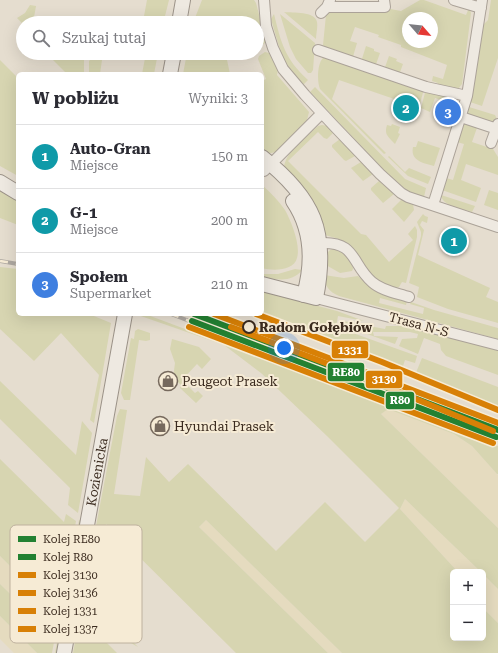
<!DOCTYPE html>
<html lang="pl">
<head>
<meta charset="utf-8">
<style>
	:root { --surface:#fff; --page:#f7f7f7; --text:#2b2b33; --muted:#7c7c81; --line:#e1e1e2; --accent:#76695d }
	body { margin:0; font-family:"Roboto Serif",serif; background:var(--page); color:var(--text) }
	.controls { position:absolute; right:12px; bottom:12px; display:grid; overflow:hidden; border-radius:6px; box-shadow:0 4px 16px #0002 }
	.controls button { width:36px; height:36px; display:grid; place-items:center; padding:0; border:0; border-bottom:1px solid var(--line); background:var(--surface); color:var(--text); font:20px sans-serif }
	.compass { position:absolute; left:402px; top:12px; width:36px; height:36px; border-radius:50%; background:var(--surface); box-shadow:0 4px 16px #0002; rotate:118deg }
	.you { position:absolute; left:284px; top:348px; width:14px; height:14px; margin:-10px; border:3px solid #fff; border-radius:50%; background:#1a73e8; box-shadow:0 0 0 6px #1a73e833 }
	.badge { display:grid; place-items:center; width:26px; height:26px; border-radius:50%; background:var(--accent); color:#fff; font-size:13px; font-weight:700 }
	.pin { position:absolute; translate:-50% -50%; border:2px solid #fff; box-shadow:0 1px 4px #0006 }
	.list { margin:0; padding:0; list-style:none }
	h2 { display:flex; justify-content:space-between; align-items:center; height:52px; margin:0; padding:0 16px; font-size:17px }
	h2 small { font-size:13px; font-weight:400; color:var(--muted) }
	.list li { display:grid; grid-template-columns:26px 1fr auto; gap:12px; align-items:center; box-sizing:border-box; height:64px; padding:0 16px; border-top:1px solid var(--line) }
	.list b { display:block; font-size:15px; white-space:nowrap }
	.list p { margin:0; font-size:13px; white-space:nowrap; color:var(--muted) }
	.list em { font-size:13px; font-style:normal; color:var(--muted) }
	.icon { flex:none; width:22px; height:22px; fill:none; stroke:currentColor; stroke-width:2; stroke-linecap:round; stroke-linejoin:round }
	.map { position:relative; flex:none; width:498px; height:653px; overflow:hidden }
	.search { position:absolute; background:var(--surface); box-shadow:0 4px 16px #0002; left:16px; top:16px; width:248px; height:44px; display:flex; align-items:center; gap:10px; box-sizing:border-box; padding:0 14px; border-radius:22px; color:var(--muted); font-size:15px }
	.panel { position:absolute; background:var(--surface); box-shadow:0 4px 16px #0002; left:16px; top:72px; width:248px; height:244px; border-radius:6px }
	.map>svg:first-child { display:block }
	.farmland { fill:#e5dbbf }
	.green { fill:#d7d5b1; fill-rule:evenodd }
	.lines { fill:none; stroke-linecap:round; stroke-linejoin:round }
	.street-casing { stroke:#aba298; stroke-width:12 }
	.secondary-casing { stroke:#9b9288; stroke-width:16 }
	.street { stroke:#eee9e1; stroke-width:10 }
	.secondary { stroke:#eee9e1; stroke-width:14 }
	.rail-casing { stroke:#aea8a1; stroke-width:4 }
	.rail { stroke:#f6ebd5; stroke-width:2.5; stroke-dasharray:8; stroke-linecap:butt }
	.rail-1-casing { stroke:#f6ebd5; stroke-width:9 }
	.rail-2-casing { stroke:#f6ebd5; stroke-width:9 }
	.rail-3-casing { stroke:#f6ebd5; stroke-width:9 }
	.rail-4-casing { stroke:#f6ebd5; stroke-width:9 }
	.rail-5-casing { stroke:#f6ebd5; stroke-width:9 }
	.rail-6-casing { stroke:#f6ebd5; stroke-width:9 }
	.rail-1 { stroke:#238132; stroke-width:6 }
	.rail-2 { stroke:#238132; stroke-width:6 }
	.rail-3 { stroke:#d88006; stroke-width:6 }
	.rail-4 { stroke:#d88006; stroke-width:6 }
	.rail-5 { stroke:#d88006; stroke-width:6 }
	.rail-6 { stroke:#d88006; stroke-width:6 }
	.stop-dot { fill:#f6ebd5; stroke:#3b2b1f; stroke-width:2 }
	.labels { text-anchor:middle; stroke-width:4; stroke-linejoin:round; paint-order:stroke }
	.street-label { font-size:13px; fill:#3b2b1f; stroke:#f6ebd5 }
	.stop-label { font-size:13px; font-weight:bold; fill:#3b2b1f; stroke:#f6ebd5; text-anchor:start }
	.poi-label { font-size:13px; fill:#3b2b1f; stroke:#f6ebd5; text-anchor:start }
	.key { fill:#f6ebd5; stroke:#beb19e; stroke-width:1 }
	.key-label { font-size:11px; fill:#3b2b1f }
	.line-badge { stroke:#f6ebd5; stroke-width:1.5 }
	.badge-label { font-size:11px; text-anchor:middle; font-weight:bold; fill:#fff }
</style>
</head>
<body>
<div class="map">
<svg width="498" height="653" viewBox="0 0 498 653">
	<rect width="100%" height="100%" fill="#e5ddcf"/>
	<path class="farmland" d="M388,408l66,26 18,12 26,29v53l-117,-114z
		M405,499l76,73h-23l-58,-63z
		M206,520l136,133h-14l-129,-126z
		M0,556l50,50 -5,22 -45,-44z
		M483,574l15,15v34l-15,-15z
		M0,616l37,37h-23l-14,-14z"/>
	<path class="green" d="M147,0h22l-5,20 -20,-4z
		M202,0h52l2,3 10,38 -1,2 -8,5v-25h-64z
		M420,0h4l42,15 3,-7 2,5 -9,71 -4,5 -21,-3 1,-3 -6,-2 1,-5 10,3 4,-14 -46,-18v-2l-23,-8 1,-2 -24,-8 -5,14 7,2 -5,17 -27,-11 -2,-4 3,-30 3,-6 56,-1 16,3zM408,18h24v24h-24z
		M491,0h7v58l-16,48 -12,-4 5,-21 7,-55 6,-6z
		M30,5l6,1 -3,17h-10v1l-6,-6 8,-5z
		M284,12c9,1 31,-1 33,10 1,5 -1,12 -1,17z
		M274,14c7,29 11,45 34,66l-5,5 -16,-20 -5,-8 -11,-38z
		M280,14l35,29 -2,27 -2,3h-3l-12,-14 -6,-12z
		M366,46l8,3v2l6,2 -5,14 -14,-5z
		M265,52l4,1 9,17 -1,5 32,37 -2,8 -31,32 -5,1 -9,-1v-71l4,-2 -8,-20 1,-3z
		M46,53h5l1,5 4,1c1,-2 2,-4 4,-5 6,-3 20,1 24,6v14h-17z
		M97,53h6l-3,21h-11v-13z
		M146,53h12l-4,21h-12z
		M187,53h57l-17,7 3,14h-47z
		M389,56l8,3 -1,2 7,3 -4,11 -15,-5z
		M325,57l99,32 -5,18 -16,-6 -2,9 4,2v2l-8,-3 3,-10 -61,-21 -7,19 54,54 -2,1 -64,-65c-3,-7 -3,-25 3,-31z
		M0,60l18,18v98l-18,-10z
		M315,87l90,92 21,9 -2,9 -14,-5 -12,-7 -88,-93z
		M426,89l29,8 -2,7 -18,-6 -5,14 -9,-4z
		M469,107l26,8 2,4 -1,2 -4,3 -26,-8z
		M464,122l14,3 -6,17 21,7 5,8v18l-32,-11 -5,16 20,8 -5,14 -34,-12 4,-12 7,2 11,-36 -7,-2z
		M392,124l8,3 -2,6 2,1 -5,10c-7,-8 -11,-9 -8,-19l4,1z
		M322,125l6,1 4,4 1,3 -6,6 -3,-1 -6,-6 -30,29 73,73 5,1 23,27 24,-22 -5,-6 7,-8 2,4v7l-11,46 -4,-1 -3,5 -4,1 -16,-6 -7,-5 -23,-32 -10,-6 -14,-4 -41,-65c-1,-17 23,-34 34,-44z
		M340,139l15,16v1l-9,5 -2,-1 -12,-13v-2z
		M418,141l22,7 -6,18c-10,-3 -24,-5 -21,-19h3z
		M389,156l16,16 4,-4 22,9 -3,7 -20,-8 -20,-19z
		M361,162l12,12 -10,7 -12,-13z
		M379,181l14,12 1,1 -11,9 -12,-13v-2z
		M262,185c9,8 17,16 23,25 6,11 16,35 12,48 -3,13 -24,13 -35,10z
		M0,187l18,11v27l-18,-7z
		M489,190l9,3v17l-14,-5z
		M441,195l34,11 -3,6c-9,-3 -30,-6 -31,-17z
		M403,198l10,6 1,6 -10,12 -12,-13z
		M423,214l2,2 3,1 -1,6 -5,-2 -2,4 4,5 -6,25 72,33 -4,9 12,5v21l-50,-14 -31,-12 2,-10 -10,-4 12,-47v-4l-4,-10z
		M334,249c9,3 19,10 19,20l-1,2 -12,2 -14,-8v-11l4,-4z
		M0,267l18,2v45h71l22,9 -17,100 -4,-3 9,-45 -38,-42 -27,28 -34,-32z
		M295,269l7,1c-10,13 -26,10 -40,6v-2h16z
		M324,275l20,3 14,-2 15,14 8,4 26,7 -1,4 -26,-7 -1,5 44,11 1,-6 -14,-4 1,-2 23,8 64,18v11l-159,-43c-10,-4 -15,-11 -15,-21z
		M262,291l75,20 27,10 -26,-5 -2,11 81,29 -2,7 -10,-3 -3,9 -5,-2 -2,5 -19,-8 1,-3 -125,-47h10z
		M135,314h10l353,132v28h-1l-25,-28 -18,-12 -66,-25 -7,5 117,114v61l-15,-15v-2h-2l-76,-73 -5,10 58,63h-5v66h30v-30l15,15v30h-156l-136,-133 -7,7 129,126h-92l-130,-129 -6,24 6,7 -2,6 -12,-14 25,-131 3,-7 7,1 -13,84 26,2 6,-39 23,25 19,-18 88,87 49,-49 40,40 34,-34 -72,-72 -66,-63 -37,-28z
		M343,321l42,8 1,-3h21l91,23v26l-52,-19 -5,-6 -1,-6 -16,-6 -6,16 -19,-8 3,-7 15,-1 1,-4 -8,-2h-37l1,4 24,1 -3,7 -53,-19z
		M138,329l12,4v7l-4,1 -7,-1 -9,60h-6l-3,-7 10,-55 3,1 1,-8z
		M172,339l27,8 12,12 -9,10 -5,-5 -15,16 13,13 3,-2 5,5 -7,7 -16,-15 1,-3 -8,-7 2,-15 -5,-14z
		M422,358l76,29v25l-70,-28 2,-3 -15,-6z
		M0,381l76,74 6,-34 10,12 -14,80 -10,-8 2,-17 -70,-69z
		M0,459l64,63 2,-8 10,7 -24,132h-15l-37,-37v-32l45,44 5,-22 -50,-50z
		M79,520l3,2 -24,131h-3z
		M85,598l5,1 48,48 -56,-32 -2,-2 3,-12z
		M80,621l9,4 28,28h-44l5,-27z"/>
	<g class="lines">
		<g class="street-casing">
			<path id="street" d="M264,0l2,26 7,22 10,21 22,26 29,31 46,48 21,19 7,4 90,30
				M454,0l27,8
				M327,7h58l-1,-7
				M321,13l6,-6 3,-7
				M318,50l108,37 41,9
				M461,117l36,12
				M491,143l7,-19
				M264,171l57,-57
				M433,205l34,-109 15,-96
				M320,243c37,-2 31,21 52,39 10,9 25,11 37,15
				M316,298l182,47"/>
		</g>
		<g class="secondary-casing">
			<g id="secondary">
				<path d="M179,23l4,-23"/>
				<path d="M170,74l4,-21"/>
				<path d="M262,157c52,41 67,75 54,141l-54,-14"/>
				<path d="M0,182l18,11"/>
				<path d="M293,201c19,28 20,62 11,94"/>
				<path id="s1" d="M64,653l61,-339"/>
			</g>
		</g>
		<use href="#street" class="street"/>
		<use href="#secondary" class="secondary"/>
		<g class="rail-casing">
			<path id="rail" d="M0,261l18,3
				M171,314l327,125"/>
		</g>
		<use href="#rail" class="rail"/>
		<g class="rail-1-casing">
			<path id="rail-1" d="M194,314l304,116"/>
		</g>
		<g class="rail-2-casing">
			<path id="rail-2" d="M192,321l304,116"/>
		</g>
		<g class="rail-3-casing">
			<path id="rail-3" d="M214,314l284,109"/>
		</g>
		<g class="rail-4-casing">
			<path id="rail-4" d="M189,327l304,116"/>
		</g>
		<g class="rail-5-casing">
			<path id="rail-5" d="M256,314l126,48 116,48"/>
		</g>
		<g class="rail-6-casing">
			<path id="rail-6" d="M231,327l144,55 118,49"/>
		</g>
		<use href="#rail-1" class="rail-1"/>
		<use href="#rail-2" class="rail-2"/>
		<use href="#rail-3" class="rail-3"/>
		<use href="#rail-4" class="rail-4"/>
		<use href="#rail-5" class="rail-5"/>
		<use href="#rail-6" class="rail-6"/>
	</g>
	<defs>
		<g id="shop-ring" transform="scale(1)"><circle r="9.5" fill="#f6ebd5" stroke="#76695d" stroke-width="1.5"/><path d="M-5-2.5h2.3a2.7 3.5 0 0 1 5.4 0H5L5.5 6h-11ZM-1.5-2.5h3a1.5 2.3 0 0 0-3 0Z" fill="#76695d"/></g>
	</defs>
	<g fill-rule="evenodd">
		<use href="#shop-ring" x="168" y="381"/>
		<use href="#shop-ring" x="160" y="426"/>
	</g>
	<circle class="stop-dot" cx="249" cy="327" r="6"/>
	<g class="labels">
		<g class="street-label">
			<text transform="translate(419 324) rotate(15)" y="5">Trasa N-S</text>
			<text dy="5" stroke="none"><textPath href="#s1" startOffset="184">Kozienicka</textPath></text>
		</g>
		<g class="stop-label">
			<text x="259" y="332">Radom Gołębiów</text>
		</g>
		<g class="poi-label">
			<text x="182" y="386">Peugeot Prasek</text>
			<text x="174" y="431">Hyundai Prasek</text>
		</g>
	</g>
	<rect x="10" y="525" width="132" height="118" rx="6" class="key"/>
	<rect x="18" y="536" width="18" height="6" fill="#238132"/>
	<rect x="18" y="554" width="18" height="6" fill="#238132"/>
	<rect x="18" y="572" width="18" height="6" fill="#d88006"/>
	<rect x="18" y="590" width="18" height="6" fill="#d88006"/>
	<rect x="18" y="608" width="18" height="6" fill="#d88006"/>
	<rect x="18" y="626" width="18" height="6" fill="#d88006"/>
	<g class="key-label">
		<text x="43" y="543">Kolej RE80</text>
		<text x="43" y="561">Kolej R80</text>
		<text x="43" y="579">Kolej 3130</text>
		<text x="43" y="597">Kolej 3136</text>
		<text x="43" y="615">Kolej 1331</text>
		<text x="43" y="633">Kolej 1337</text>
	</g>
	<g class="line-badge">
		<rect x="331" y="340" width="38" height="19" rx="4" fill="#d88006"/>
		<rect x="327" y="362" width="38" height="20" rx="4" fill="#238132"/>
		<rect x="365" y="370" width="38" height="19" rx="4" fill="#d88006"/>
		<rect x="385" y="391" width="30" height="19" rx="4" fill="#238132"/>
	</g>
	<g class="badge-label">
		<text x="350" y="354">1331</text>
		<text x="346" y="376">RE80</text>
		<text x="384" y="383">3130</text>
		<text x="400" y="404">R80</text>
	</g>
</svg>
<div class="controls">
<button>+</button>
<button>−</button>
</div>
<svg class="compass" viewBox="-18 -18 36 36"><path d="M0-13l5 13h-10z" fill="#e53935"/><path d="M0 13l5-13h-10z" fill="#7c7c81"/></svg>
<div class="you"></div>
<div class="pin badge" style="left:454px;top:241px;background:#0f9aa8">1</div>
<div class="pin badge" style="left:406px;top:108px;background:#0f9aa8">2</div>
<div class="pin badge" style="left:448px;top:112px;background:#3f7fe0">3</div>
<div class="search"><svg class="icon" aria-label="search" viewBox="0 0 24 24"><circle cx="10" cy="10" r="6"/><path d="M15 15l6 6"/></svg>Szukaj tutaj</div>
<section class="panel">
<h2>W pobliżu<small>Wyniki: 3</small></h2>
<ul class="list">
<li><span class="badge" style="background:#0f9aa8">1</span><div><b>Auto-Gran</b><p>Miejsce</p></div><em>150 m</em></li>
<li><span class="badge" style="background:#0f9aa8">2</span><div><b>G-1</b><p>Miejsce</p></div><em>200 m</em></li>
<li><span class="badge" style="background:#3f7fe0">3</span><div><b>Społem</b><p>Supermarket</p></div><em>210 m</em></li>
</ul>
</section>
</div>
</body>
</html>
